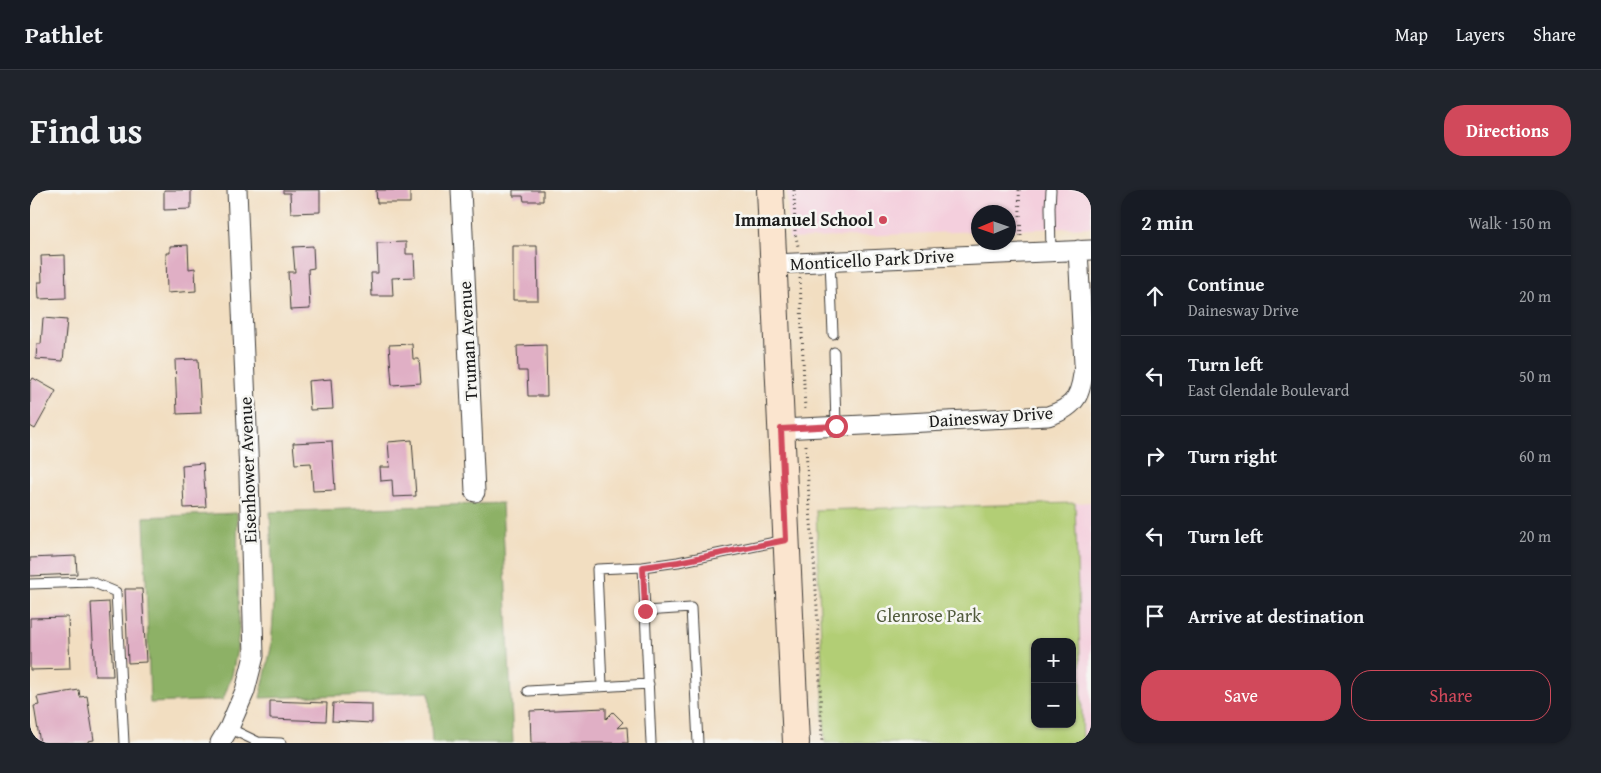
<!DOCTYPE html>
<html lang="en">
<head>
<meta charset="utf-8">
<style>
	:root { --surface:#171b24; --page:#20242c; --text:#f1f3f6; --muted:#9ea1a6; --line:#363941; --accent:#d1495b }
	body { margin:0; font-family:"Gentium Book Plus",serif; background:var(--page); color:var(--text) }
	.controls { position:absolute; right:15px; bottom:15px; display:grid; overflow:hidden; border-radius:10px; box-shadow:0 1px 4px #0004 }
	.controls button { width:45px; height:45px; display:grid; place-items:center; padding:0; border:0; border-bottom:1px solid var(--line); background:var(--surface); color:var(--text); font:25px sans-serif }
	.compass { position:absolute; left:941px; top:15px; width:45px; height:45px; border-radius:50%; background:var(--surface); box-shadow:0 1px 4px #0004; rotate:268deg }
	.stop { position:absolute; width:15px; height:15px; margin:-11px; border:4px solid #d1495b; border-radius:50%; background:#fff }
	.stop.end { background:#d1495b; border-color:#fff; box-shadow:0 1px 5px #0008 }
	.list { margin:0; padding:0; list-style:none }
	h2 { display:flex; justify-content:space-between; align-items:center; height:65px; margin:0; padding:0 20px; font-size:21px }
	h2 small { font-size:16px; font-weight:400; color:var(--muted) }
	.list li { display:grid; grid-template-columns:32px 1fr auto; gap:15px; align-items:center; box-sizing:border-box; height:80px; padding:0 20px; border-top:1px solid var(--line) }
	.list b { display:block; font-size:19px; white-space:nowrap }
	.list p { margin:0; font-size:16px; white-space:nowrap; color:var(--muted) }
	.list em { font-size:16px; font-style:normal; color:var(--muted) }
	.actions { display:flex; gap:10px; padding:15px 20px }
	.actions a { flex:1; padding:11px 0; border:1px solid var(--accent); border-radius:20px; text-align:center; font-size:18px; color:var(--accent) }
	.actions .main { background:var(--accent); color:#fff }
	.icon { flex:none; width:28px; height:28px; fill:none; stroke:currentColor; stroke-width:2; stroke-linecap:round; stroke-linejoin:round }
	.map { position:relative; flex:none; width:1061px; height:553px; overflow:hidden; border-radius:20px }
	header { display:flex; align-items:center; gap:30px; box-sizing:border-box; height:70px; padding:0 25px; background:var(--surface); border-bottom:1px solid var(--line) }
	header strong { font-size:24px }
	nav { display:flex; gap:28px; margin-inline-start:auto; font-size:18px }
	.intro { display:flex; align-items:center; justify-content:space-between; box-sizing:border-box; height:120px; padding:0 30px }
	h1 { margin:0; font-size:35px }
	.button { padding:12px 22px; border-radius:20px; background:var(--accent); color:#fff; font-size:18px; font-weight:700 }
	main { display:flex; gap:30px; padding:0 30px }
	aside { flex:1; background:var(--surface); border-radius:20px; box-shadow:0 1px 4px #0004 }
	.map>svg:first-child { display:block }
	.built { fill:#f4cfdd }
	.green { fill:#b2ce74; stroke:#677548; fill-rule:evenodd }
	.forest { fill:#8db166; stroke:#546641 }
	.building { fill:#e0afc5 }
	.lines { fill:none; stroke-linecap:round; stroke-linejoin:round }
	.lane-casing { stroke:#3c3935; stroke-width:11 }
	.street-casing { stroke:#3c3935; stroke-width:21 }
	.secondary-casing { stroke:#3c3935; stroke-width:28 }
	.path { stroke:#3c3935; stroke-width:3; stroke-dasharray:1 4; stroke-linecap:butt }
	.lane { stroke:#fff; stroke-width:9 }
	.street { stroke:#fff; stroke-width:19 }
	.secondary { stroke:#fbe5cf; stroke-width:26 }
	.route { stroke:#d1495b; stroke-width:6 }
	.poi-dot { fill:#d1495b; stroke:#f6f6f2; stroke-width:2 }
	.labels { text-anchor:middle; stroke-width:5; stroke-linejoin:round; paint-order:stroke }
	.poi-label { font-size:18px; font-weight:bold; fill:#1c1c1c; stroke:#f6f6f2; text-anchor:end }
	.street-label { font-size:18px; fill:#1c1c1c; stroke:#f6f6f2 }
	.park-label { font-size:18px; fill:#505a3b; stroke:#f6f6f2 }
</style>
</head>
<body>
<header>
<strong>Pathlet</strong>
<nav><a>Map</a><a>Layers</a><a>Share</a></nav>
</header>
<div class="intro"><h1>Find us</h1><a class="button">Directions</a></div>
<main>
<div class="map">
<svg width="1061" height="553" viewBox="0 0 1061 553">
	<rect width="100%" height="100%" fill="#f6f6f2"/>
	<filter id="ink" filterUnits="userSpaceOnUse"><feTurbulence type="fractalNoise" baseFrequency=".02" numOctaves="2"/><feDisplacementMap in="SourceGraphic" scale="10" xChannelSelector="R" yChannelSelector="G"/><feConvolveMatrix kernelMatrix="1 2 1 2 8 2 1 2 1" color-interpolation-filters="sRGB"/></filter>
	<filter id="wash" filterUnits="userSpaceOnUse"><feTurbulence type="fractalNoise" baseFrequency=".0096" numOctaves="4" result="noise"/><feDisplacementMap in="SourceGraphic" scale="20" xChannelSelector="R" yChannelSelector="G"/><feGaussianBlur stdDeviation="1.12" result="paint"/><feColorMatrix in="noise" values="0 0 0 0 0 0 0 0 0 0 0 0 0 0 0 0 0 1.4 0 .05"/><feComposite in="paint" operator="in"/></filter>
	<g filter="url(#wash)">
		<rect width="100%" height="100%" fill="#f2dec1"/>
		<path class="built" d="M757,0h304v37l-82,3 -1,-18h-30v19l-189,8z
			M1061,312v241h-8l-8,-240z"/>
		<path class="green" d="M1045,313l8,240h-258l-9,-233zM1005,452h37v82h-37z"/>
		<path class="forest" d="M472,313l11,240h-81l-3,-51 -169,6 11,-50 3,-45 -4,-91z
			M207,323l2,116 -2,20 -5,26 -9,25 -73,3 -6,-186z"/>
		<g id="blocks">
			<path class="building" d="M134,0h27v19l-27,1z
				M253,0h37v22l-29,1 -1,-20h-7z
				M346,0h34v13h-33z
				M483,0h30v11h-19l-1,-5h-10z
				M376,52v12h8l1,23 -23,1 1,18h-21l-1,-23h7l-1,-30z
				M158,55l1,24 6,-1 1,23 -29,2 -1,-40h4v-7z
				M283,56l1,22 -6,1 2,40 -20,1 -2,-38h7l-2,-25z
				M483,56h24l1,54h-25z
				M35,65l1,43 -27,1 -1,-17h4l-1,-26z
				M13,128l24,2 -4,41 -27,-2 1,-15h4z
				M382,154l1,15h6l2,24 -29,2 -3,-40z
				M516,155l1,51h-19l-1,-25h-9l-1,-25z
				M168,169l3,54 -24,1 -2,-54z
				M3,188l23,13 -21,38 -5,-3v-43z
				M301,189l2,30 -23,1 -2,-29z
				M382,250l4,56 -23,1 -1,-17 -11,1 -1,-14h10l-2,-25z
				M302,251l3,49 -22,1 -2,-28 -16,1 -2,-21z
				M173,273l3,44 -22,1 -2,-43z
				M46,366l1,18 -47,2v-18z
				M95,399h17l4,73 -18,1z
				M79,412l4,74h-18l-4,-73z
				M38,427l2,52 -40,1v-52z
				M49,500l1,7 7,-1 7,44 -6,1v2h-48l-6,-37 5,-1 -2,-8z
				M240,511l57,2 -1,18 -56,-2z
				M303,513l39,1v19l-40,-2z
				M576,518v11l7,-7 10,10 -6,6 10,-1 1,16h-97l-1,-32z"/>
		</g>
	</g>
	<g filter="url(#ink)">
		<use href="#blocks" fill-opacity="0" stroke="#3c3935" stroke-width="1"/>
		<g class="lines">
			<g class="lane-casing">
				<path id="lane" d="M1021,0l-1,17 1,45
					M800,71l3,73
					M804,162l2,74
					M0,394l62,-2 24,10 8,151
					M615,421l6,132
					M572,496l-5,-117 46,-2
					M498,501l121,-7
					M199,538l29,14 23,1
					M668,553l-7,-135 -46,3 -2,-44 35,-5 107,-22"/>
			</g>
			<g class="street-casing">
				<path id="street" d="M431,0l14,302
					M743,74l318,-14
					M751,239l267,-13c29,-9 34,-23 36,-52l-6,-114
					M190,553l9,-15 16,-37 9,-35 -5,-181 -12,-285"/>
			</g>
			<g class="secondary-casing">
				<path id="secondary" d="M740,0l26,553"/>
			</g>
			<path class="path" d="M764,0l1,43 3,13
				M989,0l2,47
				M770,88l5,133
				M776,255c2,49 7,96 10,145 3,51 4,102 6,153"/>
			<use href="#lane" class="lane"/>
			<use href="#street" class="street"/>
			<use href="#secondary" class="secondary"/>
		</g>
	</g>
	<g class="lines" filter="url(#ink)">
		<path class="route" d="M615,421l-2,-44 35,-5 108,-22 -5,-111 55,-3"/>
	</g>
	<circle class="poi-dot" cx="853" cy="30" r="5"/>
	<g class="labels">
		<g class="poi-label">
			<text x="843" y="36">Immanuel School</text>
		</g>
		<g class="street-label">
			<text transform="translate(842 70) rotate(-3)" y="6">Monticello Park Drive</text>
			<text transform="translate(438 151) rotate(-93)" y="6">Truman Avenue</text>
			<text transform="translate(961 227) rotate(-4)" y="6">Dainesway Drive</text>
			<text transform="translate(218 280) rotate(-92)" y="6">Eisenhower Avenue</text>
		</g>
		<g class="park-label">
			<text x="899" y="432">Glenrose Park</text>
		</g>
	</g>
</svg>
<div class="controls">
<button>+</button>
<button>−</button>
</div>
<svg class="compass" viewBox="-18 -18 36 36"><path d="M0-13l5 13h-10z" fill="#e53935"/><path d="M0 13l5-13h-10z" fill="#9ea1a6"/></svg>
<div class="stop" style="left:806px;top:236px"></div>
<div class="stop end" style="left:615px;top:421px"></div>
</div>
<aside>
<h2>2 min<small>Walk · 150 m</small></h2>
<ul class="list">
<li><svg class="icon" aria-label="ahead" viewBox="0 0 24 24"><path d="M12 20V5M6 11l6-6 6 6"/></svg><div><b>Continue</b><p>Dainesway Drive</p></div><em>20 m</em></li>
<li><svg class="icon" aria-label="left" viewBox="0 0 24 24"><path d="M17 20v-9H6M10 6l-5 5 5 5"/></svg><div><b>Turn left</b><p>East Glendale Boulevard</p></div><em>50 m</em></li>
<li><svg class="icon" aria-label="right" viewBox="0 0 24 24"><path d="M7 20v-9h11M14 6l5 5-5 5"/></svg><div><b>Turn right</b></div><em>60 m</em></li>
<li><svg class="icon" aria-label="left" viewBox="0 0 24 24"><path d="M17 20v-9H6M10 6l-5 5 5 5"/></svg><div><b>Turn left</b></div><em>20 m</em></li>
<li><svg class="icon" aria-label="arrive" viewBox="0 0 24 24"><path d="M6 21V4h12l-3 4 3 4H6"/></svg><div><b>Arrive at destination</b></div></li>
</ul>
<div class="actions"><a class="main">Save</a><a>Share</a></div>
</aside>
</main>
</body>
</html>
